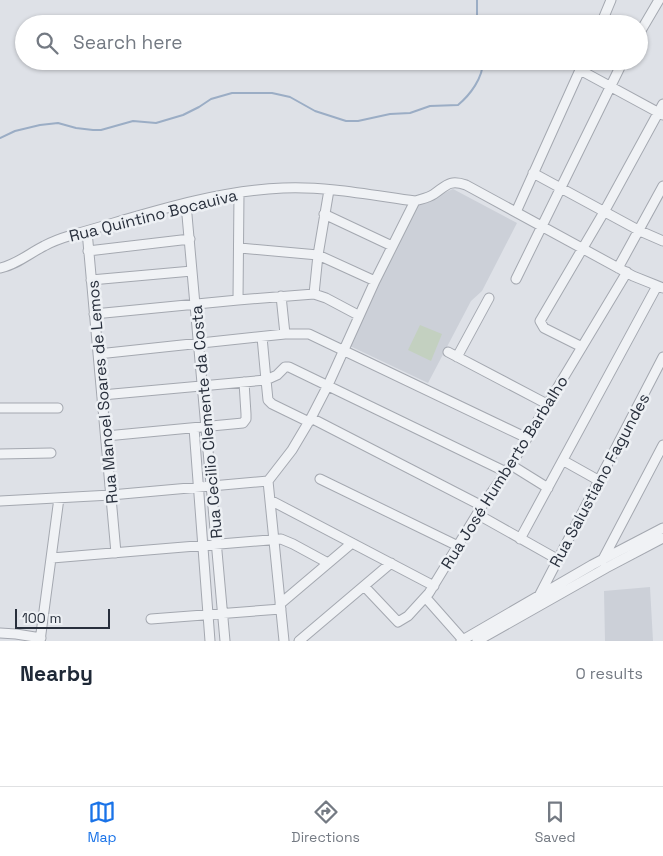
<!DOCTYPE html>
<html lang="en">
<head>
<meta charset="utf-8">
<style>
	:root { --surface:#fff; --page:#f2f2f3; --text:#1f2937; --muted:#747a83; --line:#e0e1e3; --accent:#1a73e8 }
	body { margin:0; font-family:"Space Grotesk",sans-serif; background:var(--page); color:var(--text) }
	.scale { position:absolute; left:15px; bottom:12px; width:95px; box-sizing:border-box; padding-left:5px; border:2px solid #282f3c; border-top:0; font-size:14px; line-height:18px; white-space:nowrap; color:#282f3c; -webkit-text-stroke:4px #edf0f4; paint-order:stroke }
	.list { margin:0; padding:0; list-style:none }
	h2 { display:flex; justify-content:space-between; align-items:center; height:65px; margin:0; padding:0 20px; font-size:21px }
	h2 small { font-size:16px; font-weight:400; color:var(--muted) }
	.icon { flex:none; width:28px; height:28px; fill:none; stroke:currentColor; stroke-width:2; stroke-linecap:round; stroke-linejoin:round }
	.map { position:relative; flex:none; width:663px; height:641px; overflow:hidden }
	.search { position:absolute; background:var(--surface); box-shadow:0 1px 4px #0004; left:15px; right:15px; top:15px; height:55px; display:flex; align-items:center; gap:12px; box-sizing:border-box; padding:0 18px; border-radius:28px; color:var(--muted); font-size:19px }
	.sheet { height:145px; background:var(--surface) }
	nav { display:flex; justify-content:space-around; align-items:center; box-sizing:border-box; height:70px; border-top:1px solid var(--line); background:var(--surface); font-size:14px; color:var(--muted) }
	nav a { display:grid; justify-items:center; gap:2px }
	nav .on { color:var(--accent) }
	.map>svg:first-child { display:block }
	.built { fill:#ccd0d8 }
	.green { fill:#c3d0c0 }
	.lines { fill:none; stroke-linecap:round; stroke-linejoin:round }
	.stream { stroke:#9badc5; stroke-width:2 }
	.minor-casing { stroke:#a4a8b0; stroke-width:11 }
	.minor { stroke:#f0f2f5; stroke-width:9 }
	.labels { text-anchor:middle; stroke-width:5; stroke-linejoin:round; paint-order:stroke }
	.street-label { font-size:16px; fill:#282f3c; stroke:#edf0f4 }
</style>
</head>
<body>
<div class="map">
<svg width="663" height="641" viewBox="0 0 663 641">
	<rect width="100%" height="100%" fill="#dee1e7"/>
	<path class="built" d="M453,189l64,34 -35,68 -11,10 -43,82 -78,-37 66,-140z
		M650,587l3,54h-48l-1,-50z"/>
	<path class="green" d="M420,325l22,9 -11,27 -23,-11z"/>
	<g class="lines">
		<path class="stream" d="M477,0v24
			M0,138l15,-7 25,-6 18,-2 18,5 17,2h8l32,-9 23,2 27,-8 16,-8 12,-8 21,-6h40l18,4 25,14 31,10h12l32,-7 20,-1 20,-7 28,-1c12,-10 25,-27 25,-44"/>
		<g class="minor-casing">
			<path id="minor" d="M601,24l10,-24
				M639,34l20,-34
				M580,70l83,45
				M533,173l107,58 23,10
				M186,204l39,437
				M516,212l68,-151
				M324,214l68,32
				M87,231l29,322
				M240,248l78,7 57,26
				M88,251l102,-12
				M0,268c16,-3 30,-15 44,-22 9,-5 18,-8 28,-11 68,-19 139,-44 211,-47 43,-2 88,7 132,13 6,-2 13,-3 19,-7 12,-8 15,-15 32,-9l167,91 30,12
				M618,268l45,-82
				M516,279l107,-218
				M91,280l101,-9
				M314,294l4,-39 11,-65
				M281,296l4,38
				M238,300l1,-107
				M94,314l144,-14 76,-6 12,4 32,17
				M582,347l-38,-19 -4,-7 64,-109 59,-108
				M448,352l99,52
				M98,354l187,-20h24l218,104
				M457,357l32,-59
				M102,395l164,-15 -4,-43
				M0,408h58
				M311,418l171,88
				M309,422l-37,-18 -4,-4 -2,-20 11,-5 8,-8h4l217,105
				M194,428l16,213
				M106,436l137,-13 3,-4v-5l-2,-32
				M0,454l51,-1
				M564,461l34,19
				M511,465l37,23
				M320,479l138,67
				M268,481l24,-31 19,-32 17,-33 47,-104 40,-80
				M268,481l16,160
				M270,500l164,86
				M0,501l111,-6 157,-14
				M477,514l80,45
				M520,539l137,-253
				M52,558l229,-19 12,5 35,19
				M602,561l61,-116
				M364,586l34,36 10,-6 21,-23 53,-87 29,-41 116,-193
				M426,598l38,43
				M544,603l-5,-7 124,-239
				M280,604l72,-61
				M151,619l130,-10
				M0,633l16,1 25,4
				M40,641l19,-143
				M299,641l92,-78
				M461,641l131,-76 71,-37
				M477,641l129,-73 57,-30"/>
		</g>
		<use href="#minor" class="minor"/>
	</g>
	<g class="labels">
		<g class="street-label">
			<text transform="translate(153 215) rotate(-14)" y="6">Rua Quintino Bocauiva</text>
			<text transform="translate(102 392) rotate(-95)" y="6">Rua Manoel Soares de Lemos</text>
			<text transform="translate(206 422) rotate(-95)" y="6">Rua Cecilio Clemente da Costa</text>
			<text transform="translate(504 472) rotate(-58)" y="6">Rua José Humberto Barbalho</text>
			<text transform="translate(599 480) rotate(-62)" y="6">Rua Salustiano Fagundes</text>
		</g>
	</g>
</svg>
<div class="scale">100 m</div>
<div class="search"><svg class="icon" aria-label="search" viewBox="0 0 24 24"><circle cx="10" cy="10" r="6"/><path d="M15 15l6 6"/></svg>Search here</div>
</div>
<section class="sheet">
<h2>Nearby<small>0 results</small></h2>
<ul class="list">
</ul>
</section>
<nav>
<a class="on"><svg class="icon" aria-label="map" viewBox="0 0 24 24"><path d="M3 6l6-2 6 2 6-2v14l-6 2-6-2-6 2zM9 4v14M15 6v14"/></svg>Map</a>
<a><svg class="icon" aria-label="directions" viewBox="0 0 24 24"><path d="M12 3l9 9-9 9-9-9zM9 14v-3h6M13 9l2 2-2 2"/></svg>Directions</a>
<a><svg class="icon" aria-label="saved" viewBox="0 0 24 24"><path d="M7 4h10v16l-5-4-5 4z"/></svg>Saved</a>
</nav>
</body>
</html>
